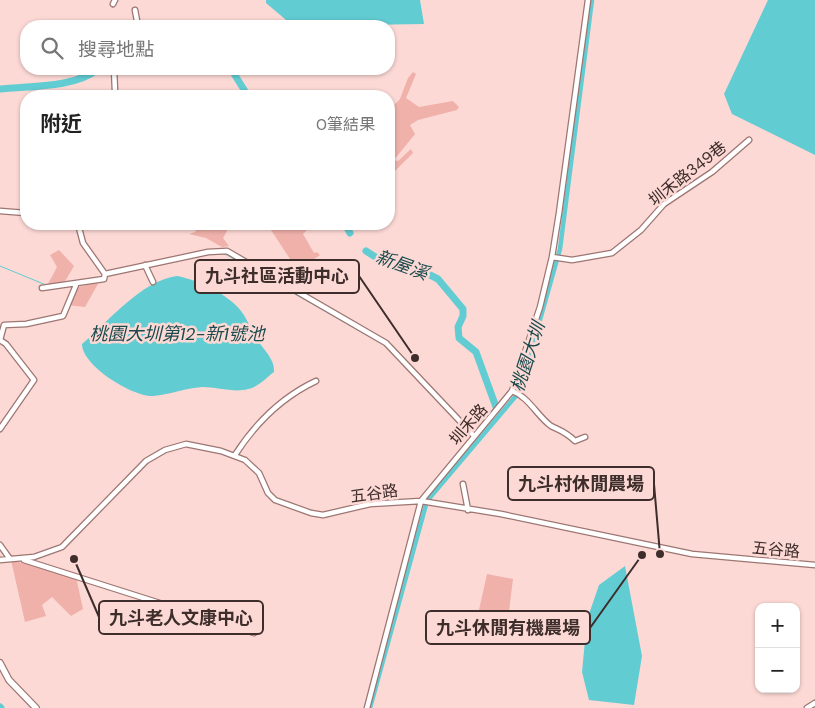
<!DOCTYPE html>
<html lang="zh-TW">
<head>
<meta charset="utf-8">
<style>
	:root { --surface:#fff; --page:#f2f2f2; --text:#222; --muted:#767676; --line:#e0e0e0 }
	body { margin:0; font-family:"DM Sans","Noto Sans TC",sans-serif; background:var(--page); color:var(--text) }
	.controls { position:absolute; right:15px; bottom:15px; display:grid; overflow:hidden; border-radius:10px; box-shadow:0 1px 4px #0004 }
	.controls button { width:45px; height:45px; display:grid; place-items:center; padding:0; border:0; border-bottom:1px solid var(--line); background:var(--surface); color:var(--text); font:25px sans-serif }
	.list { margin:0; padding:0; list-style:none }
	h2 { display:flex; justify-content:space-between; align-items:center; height:65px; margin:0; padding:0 20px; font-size:21px }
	h2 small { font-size:16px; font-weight:400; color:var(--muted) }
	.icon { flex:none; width:28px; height:28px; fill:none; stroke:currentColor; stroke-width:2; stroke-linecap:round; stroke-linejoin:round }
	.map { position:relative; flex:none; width:815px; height:708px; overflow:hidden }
	.search { position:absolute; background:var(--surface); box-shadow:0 1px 4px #0004; left:20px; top:20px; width:375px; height:55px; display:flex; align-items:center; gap:12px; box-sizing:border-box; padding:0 18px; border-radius:20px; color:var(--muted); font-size:19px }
	.panel { position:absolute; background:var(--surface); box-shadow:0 1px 4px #0004; left:20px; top:90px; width:375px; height:140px; border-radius:20px }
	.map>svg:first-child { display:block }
	.green { fill:#efb1aa }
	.water { fill:#62ccd3 }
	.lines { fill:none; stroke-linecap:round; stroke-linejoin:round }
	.stream { stroke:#62ccd3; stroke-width:1 }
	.canal { stroke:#62ccd3; stroke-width:4.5 }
	.river { stroke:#62ccd3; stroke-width:7 }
	.minor-casing { stroke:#9d7672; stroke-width:7 }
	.tertiary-casing { stroke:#9d7672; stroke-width:8 }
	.minor { stroke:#fff; stroke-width:4.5 }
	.tertiary { stroke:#fff; stroke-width:5.5 }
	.labels { text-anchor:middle; stroke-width:5; stroke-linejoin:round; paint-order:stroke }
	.street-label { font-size:16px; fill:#3d2d2b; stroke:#fcd9d5 }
	.water-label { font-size:18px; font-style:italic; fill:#1a4a4d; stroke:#fcd9d5 }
	.leader { fill:none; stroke:#3d2d2b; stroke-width:2 }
	.callout-dot { fill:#3d2d2b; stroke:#fcd9d5; stroke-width:2 }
	.callout { fill:#fcd9d5; stroke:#3d2d2b; stroke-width:2 }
	.callout-label { font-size:18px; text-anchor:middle; font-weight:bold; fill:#3d2d2b }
</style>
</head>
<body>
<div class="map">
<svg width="815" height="708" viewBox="0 0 815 708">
	<rect width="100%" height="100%" fill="#fcd9d5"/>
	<path class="green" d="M413,72l3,2 -10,24 13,9 34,-6 6,6 -2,3 -39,10 -8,5 5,9 -21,26 4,1 13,-12 2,4 -21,21 -3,15v-83h4l7,-7 8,-21z
		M201,224h25l1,7 -4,7 6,8 -7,1 -16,-9 -17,-4 6,-2z
		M267,224h37l3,6 -4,4 11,19 3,-1 3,3 -22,16z
		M59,250l15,16 -10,17 -16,1 9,-17 -7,-12z
		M96,283l2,1 -13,23 -18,-2 7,-17z
		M11,560l65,17 7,32 -12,7 -19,-19 -10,8 4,11 -21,6z
		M487,574l26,5 -7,56 -34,-4v-12l7,-9z"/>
	<path class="water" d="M266,0h154l4,24 -127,2 -5,-1 -26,-22z
		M768,0h47v155l-83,-41 -8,-20z
		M177,276c21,4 51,18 64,35 7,9 11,21 17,30 7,10 17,19 16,31 -8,6 -16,15 -26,17 -13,4 -31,-2 -46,-2 -17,1 -33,8 -49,9 -20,1 -71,-30 -71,-52 26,-22 60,-64 95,-68z
		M625,566l17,90 -8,49 -45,-5 -7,-28 5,-52 12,-35z"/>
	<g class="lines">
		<path class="stream" d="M219,253l8,2 157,90 58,61
			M187,259l25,-5
			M0,266l46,19
			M106,276l38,-8"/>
		<path class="canal" d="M370,708l57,-207 88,-104 8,-17 37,-131 32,-249"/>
		<path class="river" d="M231,69l17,27
			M0,89c29,-3 75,-1 98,-20
			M345,224l5,9
			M366,251l14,9 38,9 20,10 25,30v7l-5,11 1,11 17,14 20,55
			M0,707l1,1"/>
		<g class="minor-casing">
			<path id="minor" d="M113,4l2,-4
				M135,10l3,16
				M111,96l4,-5 -1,-22
				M0,211l26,2
				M78,224l5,19 22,31
				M552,257l20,3 40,-7 29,-23 23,-26 48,-32 37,-32
				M145,265l8,17
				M105,274l103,-22 19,-1 159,92 88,93
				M42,288l62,-9 1,-5
				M0,340l6,4 28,36 -34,49
				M0,340l4,-15 22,-1 37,-8 13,-31
				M512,391c17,6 25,25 39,35 10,5 15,6 24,15l10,-4
				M235,455c20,-31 47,-58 81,-74
				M463,484l5,26
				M0,545l10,14
				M0,560l34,-3 28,-10 84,-86 19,-11 21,-6 35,7 24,9 14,13 9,20 7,7 36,13 12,2 47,-11 51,-3 80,13 191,40 123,11
				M24,560l230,73
				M367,708l54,-207 91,-110 28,-84 12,-50 7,-44 29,-213
				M807,708l8,-5"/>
		</g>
		<g class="tertiary-casing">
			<path id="tertiary" d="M0,663l9,17 27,28"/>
		</g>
		<use href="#minor" class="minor"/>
		<use href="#tertiary" class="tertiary"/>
	</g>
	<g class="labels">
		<g class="street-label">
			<text transform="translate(687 173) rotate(-38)" y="6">圳禾路349巷</text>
			<text transform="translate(468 424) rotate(-49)" y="6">圳禾路</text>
			<text transform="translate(374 493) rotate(-8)" y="6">五谷路</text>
			<text transform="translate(776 549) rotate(5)" y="6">五谷路</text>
		</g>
		<g class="water-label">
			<text transform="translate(402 265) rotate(20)" y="6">新屋溪</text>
			<text x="177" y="340">桃園大圳第12-新1號池</text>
			<text transform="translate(528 357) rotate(-72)" y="6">桃園大圳</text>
		</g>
	</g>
	<path class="leader" d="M415 358L359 276M660 554L654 484M74 559L99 617M642 555L590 628"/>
	<g class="callout-dot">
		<circle cx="415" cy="358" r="5"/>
		<circle cx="660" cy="554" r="5"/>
		<circle cx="74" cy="559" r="5"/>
		<circle cx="642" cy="555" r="5"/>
	</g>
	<g class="callout">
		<rect x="195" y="260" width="164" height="33" rx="5"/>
		<rect x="508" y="467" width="146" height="33" rx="5"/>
		<rect x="99" y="601" width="164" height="33" rx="5"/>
		<rect x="426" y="611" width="164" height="33" rx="5"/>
	</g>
	<g class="callout-label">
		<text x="277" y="282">九斗社區活動中心</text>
		<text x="581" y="490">九斗村休閒農場</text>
		<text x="181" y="624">九斗老人文康中心</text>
		<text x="508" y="634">九斗休閒有機農場</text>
	</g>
</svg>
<div class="controls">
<button>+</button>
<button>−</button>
</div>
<div class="search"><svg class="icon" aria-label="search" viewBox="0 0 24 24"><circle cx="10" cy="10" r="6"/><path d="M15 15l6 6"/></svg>搜尋地點</div>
<section class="panel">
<h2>附近<small>0筆結果</small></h2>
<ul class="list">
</ul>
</section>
</div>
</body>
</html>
